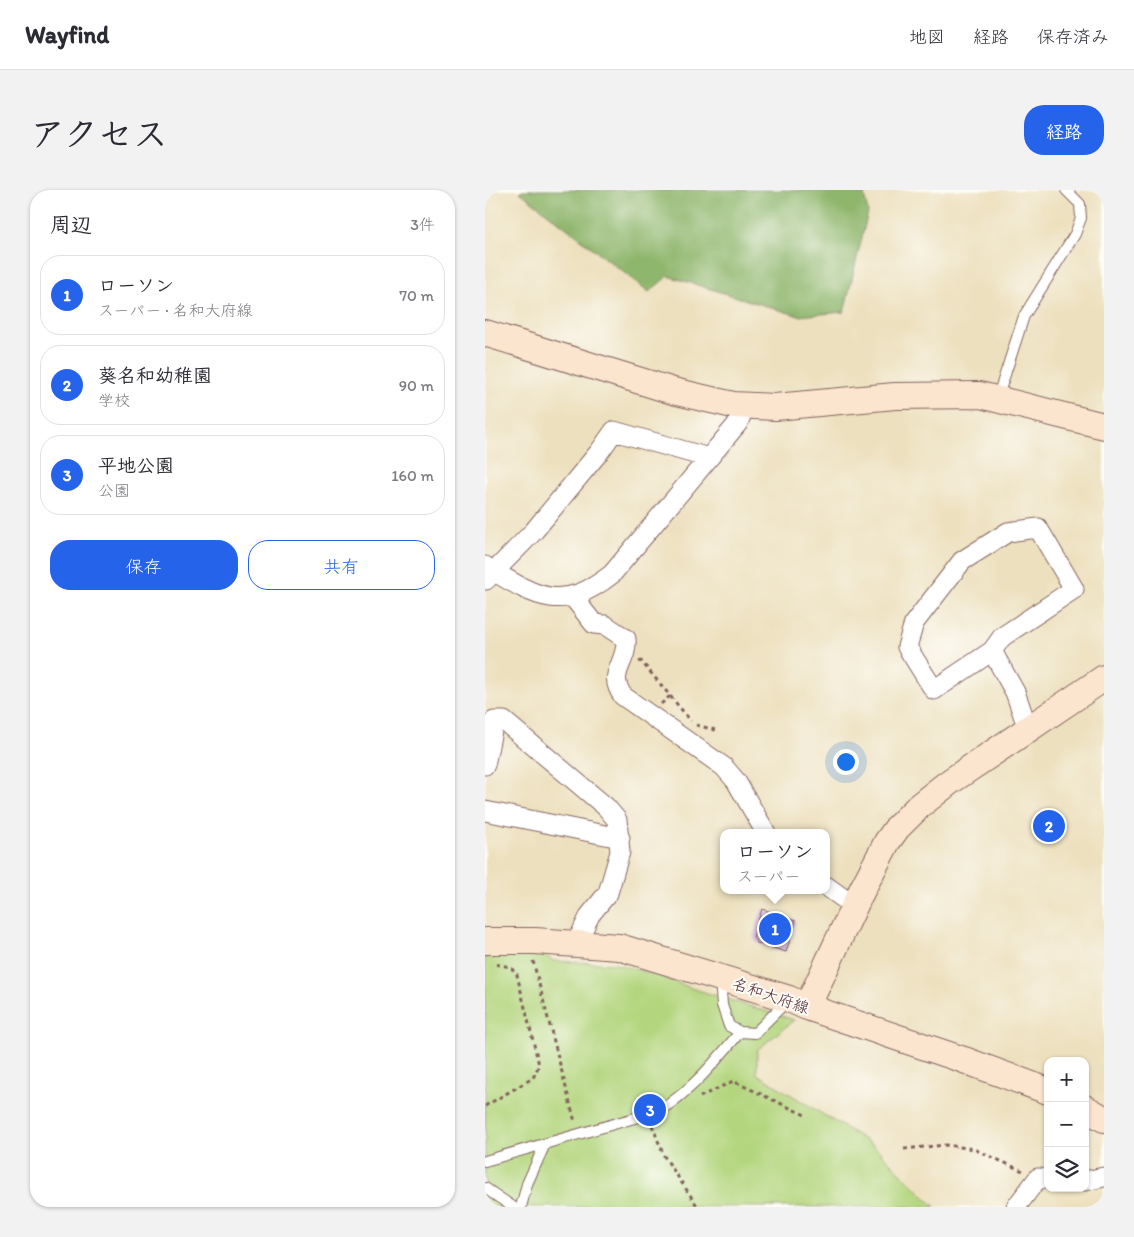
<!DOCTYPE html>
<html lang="ja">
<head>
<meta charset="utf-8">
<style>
	:root { --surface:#fff; --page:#f2f2f3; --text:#2b2b33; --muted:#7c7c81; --line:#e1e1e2; --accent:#2563eb }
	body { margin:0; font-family:Itim,"Klee One",sans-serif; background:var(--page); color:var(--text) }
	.controls { position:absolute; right:15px; bottom:15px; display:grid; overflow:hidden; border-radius:10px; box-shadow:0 1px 4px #0004 }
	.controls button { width:45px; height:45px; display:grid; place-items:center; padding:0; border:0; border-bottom:1px solid var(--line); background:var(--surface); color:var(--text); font:25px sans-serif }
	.you { position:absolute; left:360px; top:571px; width:18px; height:18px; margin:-12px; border:4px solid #fff; border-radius:50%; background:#1a73e8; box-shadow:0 0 0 8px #1a73e833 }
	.badge { display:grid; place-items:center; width:32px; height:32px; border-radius:50%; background:var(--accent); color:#fff; font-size:16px; font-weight:700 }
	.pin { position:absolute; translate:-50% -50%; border:2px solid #fff; box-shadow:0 1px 5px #0006 }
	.popup { position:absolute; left:235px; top:639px; width:110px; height:65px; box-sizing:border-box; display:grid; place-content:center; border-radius:10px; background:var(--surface); filter:drop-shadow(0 1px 4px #0005); font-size:16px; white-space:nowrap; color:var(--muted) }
	.popup b { font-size:19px; color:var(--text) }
	.popup::after { content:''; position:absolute; left:50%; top:100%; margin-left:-10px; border:10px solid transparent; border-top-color:var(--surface) }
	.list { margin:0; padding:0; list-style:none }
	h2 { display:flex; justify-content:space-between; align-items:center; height:65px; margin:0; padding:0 20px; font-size:21px }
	h2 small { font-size:16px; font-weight:400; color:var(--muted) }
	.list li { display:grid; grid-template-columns:32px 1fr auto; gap:15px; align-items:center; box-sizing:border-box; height:80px; margin:0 10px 10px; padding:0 10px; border:1px solid var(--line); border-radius:20px }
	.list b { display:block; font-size:19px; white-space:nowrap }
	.list p { margin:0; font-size:16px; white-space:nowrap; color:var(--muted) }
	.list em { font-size:16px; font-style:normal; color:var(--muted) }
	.actions { display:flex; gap:10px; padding:15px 20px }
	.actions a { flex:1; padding:11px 0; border:1px solid var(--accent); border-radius:20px; text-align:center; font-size:18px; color:var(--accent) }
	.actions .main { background:var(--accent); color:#fff }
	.icon { flex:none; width:28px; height:28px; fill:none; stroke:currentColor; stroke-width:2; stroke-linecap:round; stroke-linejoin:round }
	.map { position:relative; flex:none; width:619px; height:1017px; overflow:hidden; border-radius:20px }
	header { display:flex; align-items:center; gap:30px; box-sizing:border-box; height:70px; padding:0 25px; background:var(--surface); border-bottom:1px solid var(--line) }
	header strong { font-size:24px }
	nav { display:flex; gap:28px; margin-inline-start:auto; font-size:18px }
	.intro { display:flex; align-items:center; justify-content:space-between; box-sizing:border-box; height:120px; padding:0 30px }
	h1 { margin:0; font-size:35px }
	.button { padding:12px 22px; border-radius:20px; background:var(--accent); color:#fff; font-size:18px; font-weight:700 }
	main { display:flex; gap:30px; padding:0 30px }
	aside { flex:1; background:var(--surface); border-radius:20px; box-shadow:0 1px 4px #0004 }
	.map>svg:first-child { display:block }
	.green { fill:#b3d57d; stroke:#7e7a54 }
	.forest { fill:#8eb66c; stroke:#6c6a4c }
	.building { fill:#cfafd7 }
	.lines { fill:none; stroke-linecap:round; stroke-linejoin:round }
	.lane-casing { stroke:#83635e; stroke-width:12 }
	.street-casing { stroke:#83635e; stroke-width:21 }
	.secondary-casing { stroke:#83635e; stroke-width:28 }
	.path { stroke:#83635e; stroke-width:3; stroke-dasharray:4 4; stroke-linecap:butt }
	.lane { stroke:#fff; stroke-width:10 }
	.street { stroke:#fff; stroke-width:19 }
	.secondary { stroke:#fbe5cf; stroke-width:26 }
	.labels { text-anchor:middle; stroke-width:4; stroke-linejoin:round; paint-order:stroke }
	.street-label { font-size:16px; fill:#4a1f2b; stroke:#fdfcf7 }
</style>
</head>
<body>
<header>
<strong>Wayfind</strong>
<nav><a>地図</a><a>経路</a><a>保存済み</a></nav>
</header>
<div class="intro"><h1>アクセス</h1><a class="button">経路</a></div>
<main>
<aside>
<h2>周辺<small>3件</small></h2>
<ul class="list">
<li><span class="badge">1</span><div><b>ローソン</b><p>スーパー · 名和大府線</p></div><em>70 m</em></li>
<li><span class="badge">2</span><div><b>葵名和幼稚園</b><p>学校</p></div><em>90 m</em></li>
<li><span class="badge">3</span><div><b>平地公園</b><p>公園</p></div><em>160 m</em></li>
</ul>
<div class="actions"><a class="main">保存</a><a>共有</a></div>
</aside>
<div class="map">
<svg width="619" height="1017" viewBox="0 0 619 1017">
	<rect width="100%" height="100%" fill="#fdfcf7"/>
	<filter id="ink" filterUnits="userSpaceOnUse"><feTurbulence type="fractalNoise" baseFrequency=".02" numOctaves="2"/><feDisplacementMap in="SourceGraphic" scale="10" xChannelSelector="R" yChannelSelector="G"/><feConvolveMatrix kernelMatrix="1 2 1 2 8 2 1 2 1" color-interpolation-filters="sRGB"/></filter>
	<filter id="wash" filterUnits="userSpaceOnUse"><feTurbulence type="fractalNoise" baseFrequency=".0096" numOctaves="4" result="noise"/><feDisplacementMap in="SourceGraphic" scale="20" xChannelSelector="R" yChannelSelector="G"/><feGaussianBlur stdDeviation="1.12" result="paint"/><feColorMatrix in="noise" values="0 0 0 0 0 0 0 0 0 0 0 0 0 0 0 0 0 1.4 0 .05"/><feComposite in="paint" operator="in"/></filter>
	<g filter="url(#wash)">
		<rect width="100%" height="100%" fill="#ede0be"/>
		<path class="green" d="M0,758l51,1 17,12 62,3 40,10 36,14 103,32 -37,30v24l116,71 62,62h-450z"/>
		<path class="forest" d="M37,0h341l5,22 -24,100 -45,4 -131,-40 -19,16 -129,-100z"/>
		<g id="blocks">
			<path class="building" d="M277,719l34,12 -10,31 -29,-9 -4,-6z"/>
		</g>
	</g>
	<g filter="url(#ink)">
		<use href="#blocks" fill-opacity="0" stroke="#83635e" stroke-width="1"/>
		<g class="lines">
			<g class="lane-casing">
				<path id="lane" d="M512,209l27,-83 51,-82 6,-16 -1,-14 -14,-14
					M235,789l2,26 7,21 11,6 15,1 32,-32
					M0,971l174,-50c33,-21 56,-49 81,-79
					M0,998l28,19
					M36,1017l6,-23 18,-40"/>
			</g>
			<g class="street-casing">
				<path id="street" d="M553,338l36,61 -72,48 -10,14 -58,39 -27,-43 7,-24 48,-62 46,-29z
					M0,376c50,30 75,49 127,8l126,-151 3,-7 1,-11
					M1,390l48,-49 66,-80 14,-20 95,27
					M88,407l21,27 11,1 21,14c2,24 -20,34 -3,57l101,71 12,14 30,52
					M507,461l23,41 13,37
					M0,575l9,-44h10l102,86 11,13 3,32 -12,41 -18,22 -14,29
					M0,621l135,27
					M341,696l28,20
					M600,991l19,-4
					M531,1017l22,-29 10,1"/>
			</g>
			<g class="secondary-casing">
				<path id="secondary" d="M0,143l188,58 60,14 42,2 120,-11 85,-1 124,31
					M0,751h50l84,6 170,52 18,8 157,53 84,31
					M322,817l55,-117 25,-48 10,-14 22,-22 29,-23 156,-105
					M600,918l19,11"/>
			</g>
			<path class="path" d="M154,472l2,-1 50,60
				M176,514l9,-8
				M211,535l19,5
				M48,771l42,161
				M215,907l33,-16 74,35
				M0,916l48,-28 6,-13 -23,-94 -10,-5 -13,-2
				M167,935l12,31 34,51
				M419,959l42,-4 28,4 49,22"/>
			<use href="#lane" class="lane"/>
			<use href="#street" class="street"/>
			<use href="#secondary" class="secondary"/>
		</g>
	</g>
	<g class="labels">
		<g class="street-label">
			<text transform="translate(286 805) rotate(19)" y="6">名和大府線</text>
		</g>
	</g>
</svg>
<div class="controls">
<button>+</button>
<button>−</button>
<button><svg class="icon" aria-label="layers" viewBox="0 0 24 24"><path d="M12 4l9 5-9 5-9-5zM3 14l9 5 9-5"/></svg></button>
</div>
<div class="you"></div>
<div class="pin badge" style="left:290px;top:739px">1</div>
<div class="popup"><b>ローソン</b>スーパー</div>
<div class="pin badge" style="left:564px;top:636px">2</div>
<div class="pin badge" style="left:165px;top:920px">3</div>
</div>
</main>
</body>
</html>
